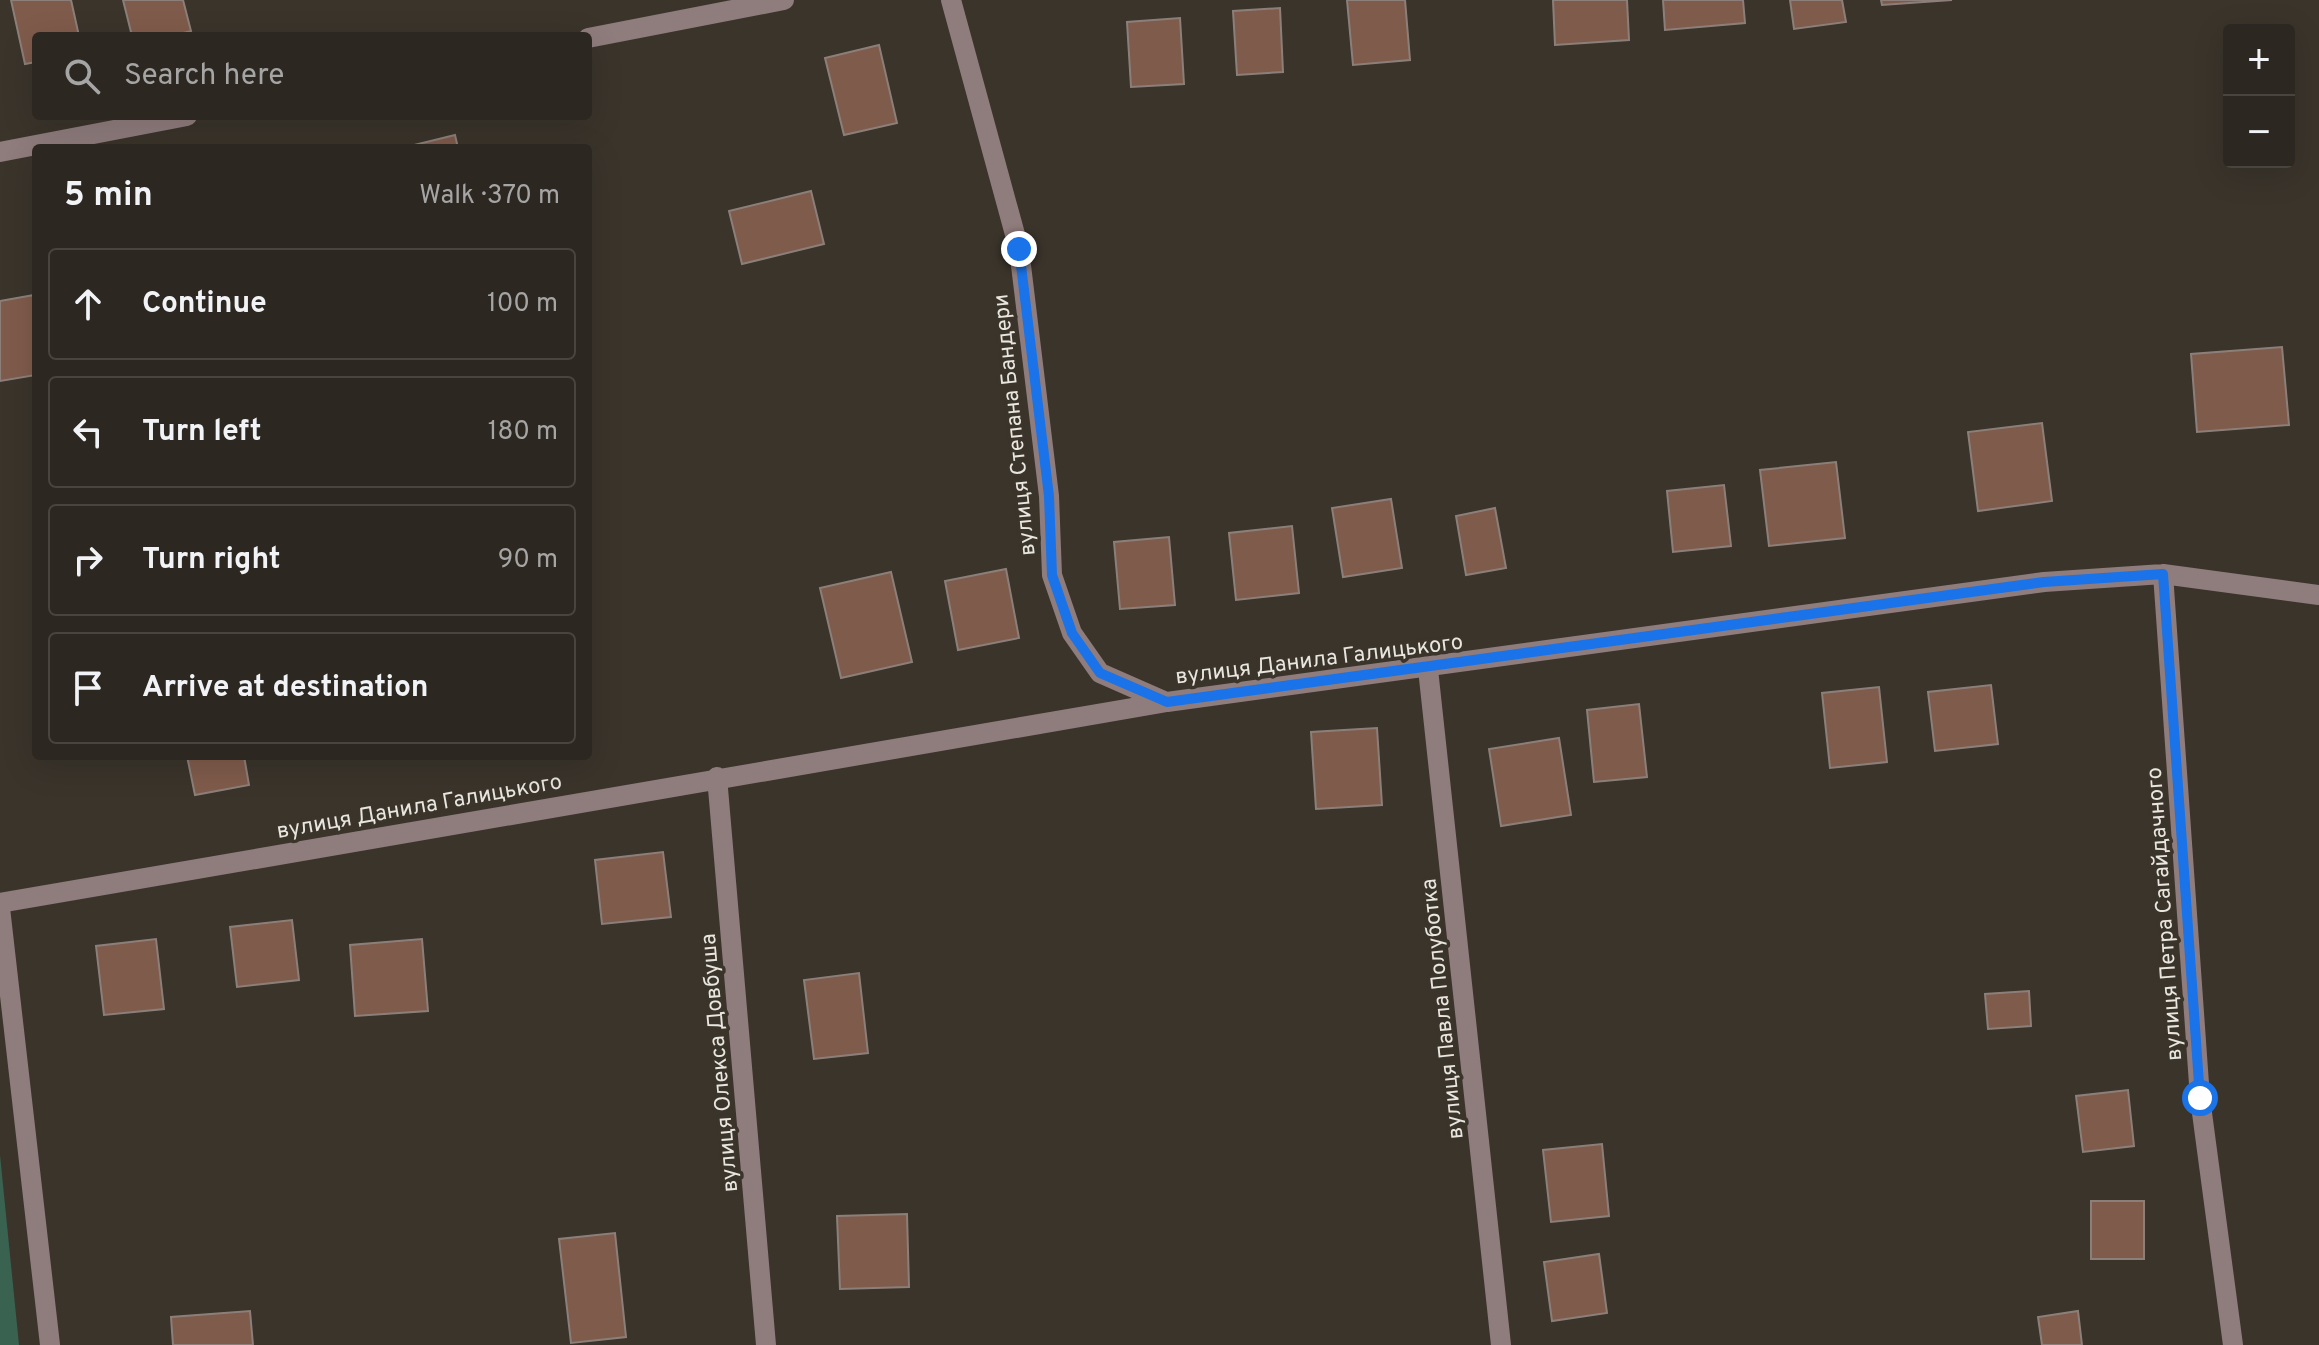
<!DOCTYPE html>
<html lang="en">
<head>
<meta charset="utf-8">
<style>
	:root { --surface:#2c2720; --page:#38332d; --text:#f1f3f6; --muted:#a6a5a5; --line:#48443e }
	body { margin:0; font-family:Overpass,sans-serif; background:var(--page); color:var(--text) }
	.controls { position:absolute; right:24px; top:24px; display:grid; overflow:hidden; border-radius:8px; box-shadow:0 8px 32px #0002 }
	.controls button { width:72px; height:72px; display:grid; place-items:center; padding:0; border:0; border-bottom:2px solid var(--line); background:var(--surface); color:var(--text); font:40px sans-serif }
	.stop { position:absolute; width:24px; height:24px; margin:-18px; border:6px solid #1a73e8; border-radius:50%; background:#fff }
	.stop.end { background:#1a73e8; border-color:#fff; box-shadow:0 2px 8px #0008 }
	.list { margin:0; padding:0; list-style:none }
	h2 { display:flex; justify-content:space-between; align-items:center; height:104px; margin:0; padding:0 32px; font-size:34px }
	h2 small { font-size:26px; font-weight:400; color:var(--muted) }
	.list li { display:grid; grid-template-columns:52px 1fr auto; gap:24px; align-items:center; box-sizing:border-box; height:112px; margin:0 16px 16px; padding:0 16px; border:2px solid var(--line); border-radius:8px }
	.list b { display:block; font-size:30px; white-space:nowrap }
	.list em { font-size:26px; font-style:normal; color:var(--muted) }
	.icon { flex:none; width:44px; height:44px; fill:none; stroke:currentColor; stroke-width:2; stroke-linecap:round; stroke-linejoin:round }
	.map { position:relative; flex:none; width:2319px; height:1345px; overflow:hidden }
	.search { position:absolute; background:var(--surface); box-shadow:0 8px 32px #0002; left:32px; top:32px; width:560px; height:88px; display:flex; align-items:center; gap:20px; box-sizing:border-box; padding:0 28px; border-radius:8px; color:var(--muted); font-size:30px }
	.panel { position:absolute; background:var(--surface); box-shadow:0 8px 32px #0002; left:32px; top:144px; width:560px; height:616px; border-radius:8px }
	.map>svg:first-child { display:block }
	.green { fill:#3a6251 }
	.building { fill:#7f5b4b; stroke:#8c7f7a; stroke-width:2 }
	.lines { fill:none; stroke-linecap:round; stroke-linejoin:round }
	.minor { stroke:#8f7c7d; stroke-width:20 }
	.route { stroke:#1a73e8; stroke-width:10 }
	.labels { text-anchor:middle; stroke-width:7; stroke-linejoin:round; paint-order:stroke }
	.street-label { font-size:22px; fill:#e9e5df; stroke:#3a342b }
</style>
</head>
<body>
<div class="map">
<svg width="2319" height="1345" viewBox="0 0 2319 1345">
	<rect width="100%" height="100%" fill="#3a342b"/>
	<path class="green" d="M0,1155l19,190h-19z"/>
	<path class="building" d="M11,0h60l8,36h-43v26l-11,2z
		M123,0h60l8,31 -19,5h-40z
		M1347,0h58l5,60 -57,5z
		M1553,0h74l2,40 -74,5z
		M1663,0h80l2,23 -80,7z
		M1790,0h52l4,22 -52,7z
		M1881,0h71l-70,5z
		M1280,8l3,64 -46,3 -4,-64z
		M1180,18l4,66 -53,3 -4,-65z
		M879,45l18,78 -53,12 -19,-77z
		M455,135l3,13h-56z
		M811,191l13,53 -82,20 -13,-53z
		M34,295l2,80 -36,6v-80z
		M2282,347l7,78 -92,7 -6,-78z
		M2042,423l10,78 -74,10 -10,-79z
		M1836,462l9,76 -76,8 -9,-76z
		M1724,485l7,61 -58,6 -6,-61z
		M1391,499l11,69 -59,9 -11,-69z
		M1495,508l11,60 -40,7 -10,-59z
		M1292,526l7,67 -63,7 -7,-67z
		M1169,537l6,68 -55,4 -6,-67z
		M1006,569l13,69 -61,12 -13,-69z
		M891,572l21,90 -71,16 -21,-90z
		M1991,685l7,59 -63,7 -7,-59z
		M1879,687l8,75 -57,6 -8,-75z
		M1639,704l8,73 -53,5 -7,-72z
		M1377,728l5,77 -66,4 -5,-77z
		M1559,738l12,77 -70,11 -12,-77z
		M187,756h57l5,29 -54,10z
		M663,852l8,65 -69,7 -7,-64z
		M292,920l7,60 -62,7 -7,-60z
		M156,939l8,70 -60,6 -8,-69z
		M422,939l6,72 -73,5 -5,-71z
		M859,973l9,80 -54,6 -10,-79z
		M2029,991l2,35 -43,3 -3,-35z
		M2128,1090l6,56 -51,6 -7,-56z
		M1602,1144l7,72 -58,6 -8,-72z
		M2091,1201h53v58h-53z
		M907,1214l2,73 -69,2 -3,-73z
		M615,1233l11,104 -55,6 -12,-104z
		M1599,1254l8,59 -55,8 -8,-59z
		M250,1311l3,34h-80l-2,-28z
		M2078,1311l4,34h-40l-4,-28z"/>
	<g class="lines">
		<path class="minor" d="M951,0l68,249 30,247 3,79 20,58 28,40 66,29
			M588,38l196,-38
			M0,152l187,-36
			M2163,574l37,524 33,247
			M1428,669l73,676
			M717,777l49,568
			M0,903l1167,-201 877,-120 119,-8 156,21
			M0,908l50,437"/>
	</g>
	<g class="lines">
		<path class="route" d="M1019,249l30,247 3,79 20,58 28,40 67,29 877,-120 119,-8 37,524"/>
	</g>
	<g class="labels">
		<g class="street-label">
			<text transform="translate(1013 425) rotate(-96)" y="8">вулиця Степана Бандери</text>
			<text transform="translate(1319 658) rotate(-7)" y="8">вулиця Данила Галицького</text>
			<text transform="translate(419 805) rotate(-10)" y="8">вулиця Данила Галицького</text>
			<text transform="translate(2163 914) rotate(-94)" y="8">вулиця Петра Сагайдачного</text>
			<text transform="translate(1441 1009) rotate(-96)" y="8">вулиця Павла Полуботка</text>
			<text transform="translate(718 1063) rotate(-95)" y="8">вулиця Олекса Довбуша</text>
		</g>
	</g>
</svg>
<div class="controls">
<button>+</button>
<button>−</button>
</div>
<div class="stop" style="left:2200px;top:1098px"></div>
<div class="stop end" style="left:1019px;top:249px"></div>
<div class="search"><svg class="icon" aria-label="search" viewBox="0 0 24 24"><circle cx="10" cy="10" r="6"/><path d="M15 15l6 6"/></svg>Search here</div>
<section class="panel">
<h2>5 min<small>Walk · 370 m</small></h2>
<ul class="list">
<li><svg class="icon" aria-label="ahead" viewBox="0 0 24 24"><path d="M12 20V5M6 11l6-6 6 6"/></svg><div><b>Continue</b></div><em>100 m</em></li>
<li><svg class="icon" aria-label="left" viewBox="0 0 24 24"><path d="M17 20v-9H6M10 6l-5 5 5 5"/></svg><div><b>Turn left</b></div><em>180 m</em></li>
<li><svg class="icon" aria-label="right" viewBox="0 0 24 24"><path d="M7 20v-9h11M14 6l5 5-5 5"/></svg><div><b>Turn right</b></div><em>90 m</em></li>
<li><svg class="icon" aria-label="arrive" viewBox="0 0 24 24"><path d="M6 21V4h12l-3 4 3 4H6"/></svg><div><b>Arrive at destination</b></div></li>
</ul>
</section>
</div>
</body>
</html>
